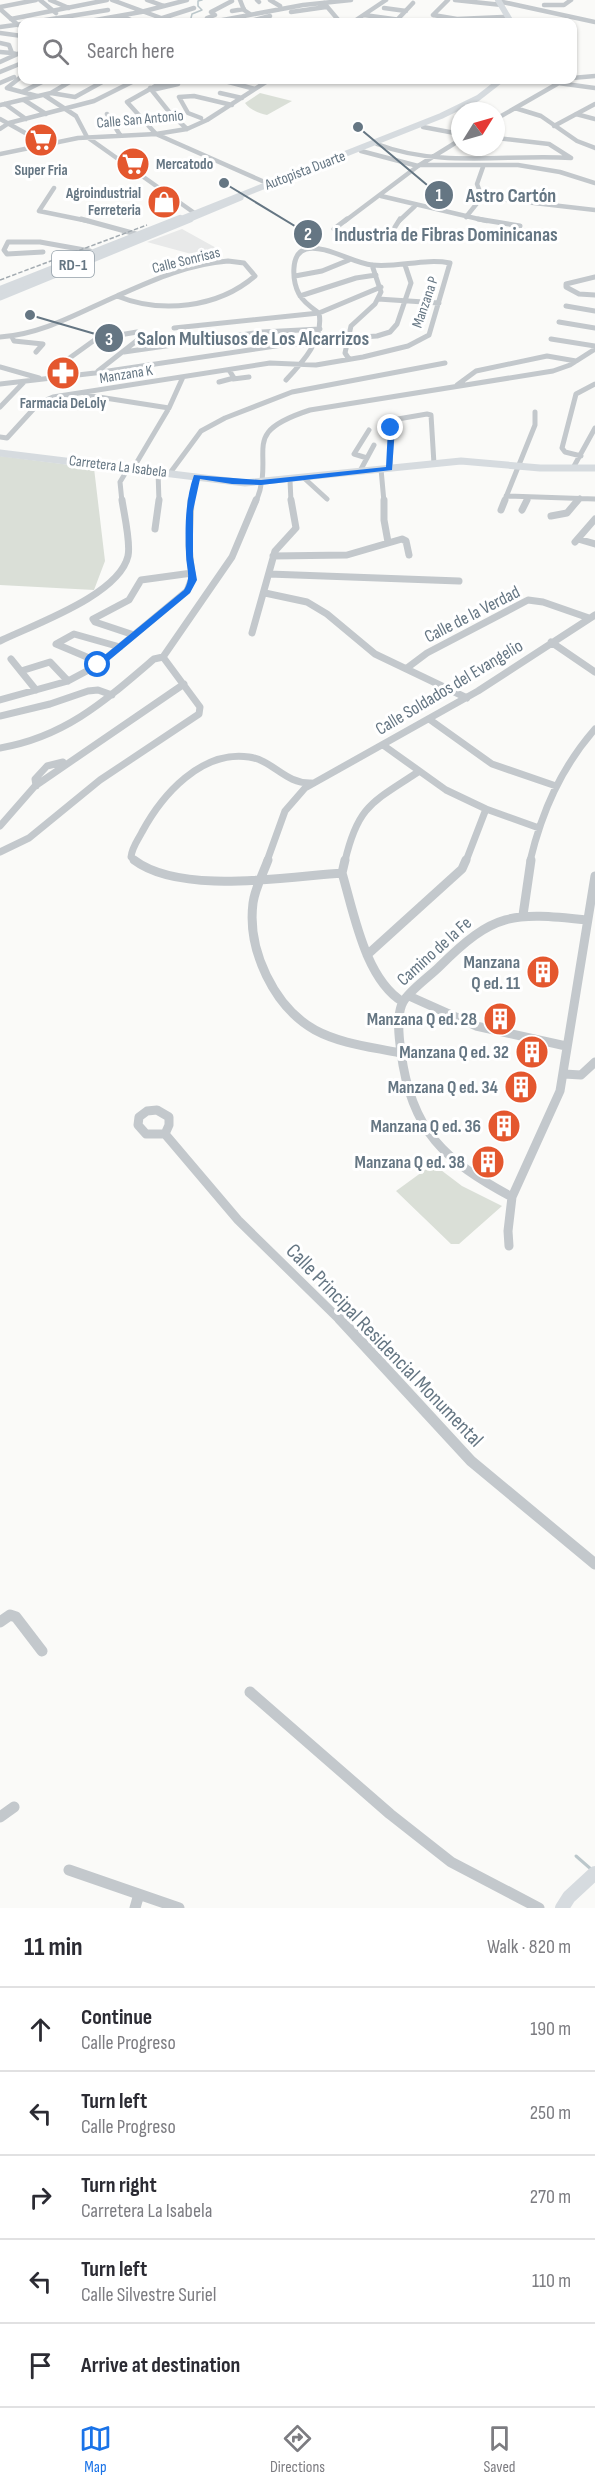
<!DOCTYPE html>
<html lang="en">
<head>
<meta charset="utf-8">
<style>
	:root { --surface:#fff; --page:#f2f2f3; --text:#2b2b33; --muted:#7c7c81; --line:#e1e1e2; --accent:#1a73e8 }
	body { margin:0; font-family:"Sofia Sans Condensed",sans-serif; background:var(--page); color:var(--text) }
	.compass { position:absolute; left:451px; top:102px; width:54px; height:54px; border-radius:50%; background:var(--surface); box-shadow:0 2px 4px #0004; rotate:53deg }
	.stop { position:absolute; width:18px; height:18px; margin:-14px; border:4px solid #1a73e8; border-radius:50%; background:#fff }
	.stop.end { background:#1a73e8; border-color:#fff; box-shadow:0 2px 6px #0008 }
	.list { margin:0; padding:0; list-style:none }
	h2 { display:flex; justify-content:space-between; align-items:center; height:78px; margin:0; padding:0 24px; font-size:26px }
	h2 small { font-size:20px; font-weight:400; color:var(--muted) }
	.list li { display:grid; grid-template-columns:39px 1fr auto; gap:18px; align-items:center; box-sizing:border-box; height:84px; padding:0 24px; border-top:2px solid var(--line) }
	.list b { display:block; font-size:22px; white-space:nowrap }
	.list p { margin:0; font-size:20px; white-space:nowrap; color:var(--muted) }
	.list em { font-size:20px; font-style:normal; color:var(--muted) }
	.icon { flex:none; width:33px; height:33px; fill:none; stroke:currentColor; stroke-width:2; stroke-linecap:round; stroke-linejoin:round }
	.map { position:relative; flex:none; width:595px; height:1908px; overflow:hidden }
	.search { position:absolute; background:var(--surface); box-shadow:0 2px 4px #0004; left:18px; right:18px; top:18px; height:66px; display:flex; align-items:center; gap:15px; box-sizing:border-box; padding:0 21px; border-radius:12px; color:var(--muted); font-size:22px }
	.sheet { height:498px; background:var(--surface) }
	nav { display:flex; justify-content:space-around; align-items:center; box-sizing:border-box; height:84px; border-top:2px solid var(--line); background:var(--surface); font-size:16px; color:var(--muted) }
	nav a { display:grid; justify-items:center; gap:3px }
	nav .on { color:var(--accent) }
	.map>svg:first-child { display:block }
	.built { fill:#e8e9e9 }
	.green { fill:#dadfd7 }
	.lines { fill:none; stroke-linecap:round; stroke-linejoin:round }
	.stream-far1 { stroke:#bbc7cb; stroke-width:1.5 }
	.stream { stroke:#bbc7cb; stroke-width:3 }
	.minor-far4 { stroke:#c3c8cc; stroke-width:4.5 }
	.minor-far3 { stroke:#c3c8cc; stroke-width:5 }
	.minor-far2 { stroke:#c3c8cc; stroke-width:7 }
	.minor-far1 { stroke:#c3c8cc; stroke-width:9 }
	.minor { stroke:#c3c8cc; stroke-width:11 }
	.major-far2 { stroke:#d6dbdf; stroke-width:5 }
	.major-far1 { stroke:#d6dbdf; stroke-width:7 }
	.major { stroke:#d6dbdf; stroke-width:14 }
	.highway-far1 { stroke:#d6dbdf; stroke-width:6 }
	.highway { stroke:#d6dbdf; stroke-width:8 }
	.rail { stroke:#a2aab0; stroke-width:1.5; stroke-dasharray:4.5 2; stroke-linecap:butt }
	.route { fill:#1a73e8 }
	.labels { text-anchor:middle; stroke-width:6; stroke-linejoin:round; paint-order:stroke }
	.far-street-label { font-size:15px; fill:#657683; stroke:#fff }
	.far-poi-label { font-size:15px; font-weight:bold; fill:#657683; stroke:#fff }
	.shield { fill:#fff; stroke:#939fa8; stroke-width:1.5 }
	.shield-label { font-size:16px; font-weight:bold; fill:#657683 }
	.street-label { font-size:18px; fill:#657683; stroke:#fff }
	.poi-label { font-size:18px; font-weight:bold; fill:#657683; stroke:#fff; text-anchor:end }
	.near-street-label { font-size:21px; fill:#657683; stroke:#fff }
	.leader { fill:none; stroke:#657683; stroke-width:2 }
	.callout-dot { fill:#657683; stroke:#fff; stroke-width:2 }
	.mark-label { font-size:18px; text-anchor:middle; font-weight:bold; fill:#fff }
	.callout-label { font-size:20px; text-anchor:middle; font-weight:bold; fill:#657683; stroke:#fff; stroke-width:6; stroke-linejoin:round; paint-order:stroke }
</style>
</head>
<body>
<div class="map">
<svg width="595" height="1908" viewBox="0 0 595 1908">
	<rect width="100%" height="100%" fill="#fafaf8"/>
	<path class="built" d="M182,229l38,21 -14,8 -59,-16z"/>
	<path class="green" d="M260,93l32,8 -25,14c-8,-2 -17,-5 -22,-12z
		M0,456l94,12 11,93 -11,29 -94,-5z
		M433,1164l29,22 40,20 -43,38h-8l-55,-53z"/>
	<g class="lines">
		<path class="stream-far1" d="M190,22l2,-8 10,-4 -4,-4v-5l4,-1"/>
		<path class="stream" d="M576,1856l16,14"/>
		<path class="minor-far4" d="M40,0l16,13
			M50,0l19,8
			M112,0l49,18
			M147,0l17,6
			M240,0l4,10 6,4
			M257,0l2,2
			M270,0l10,6
			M455,0l47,5
			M498,1l97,21
			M324,3l16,19
			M544,5h20l7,-5
			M0,7l36,-7
			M384,8l22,3
			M0,9l18,16
			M232,11l12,-2
			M291,12l35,-5
			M364,15l51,7
			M433,15l24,4 46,-2
			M433,15l15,-15
			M121,16l15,6
			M207,18l8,-3 -4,-3 21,-11
			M11,19l96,-19
			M397,20l16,-17
			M33,22l75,-12
			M84,22l57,-10 46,-12
			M150,22l44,-14
			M212,22l91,-17 48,-5
			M247,22l23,-6
			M353,22l33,-22
			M0,27l22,-3
			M0,33l22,3
			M0,43l9,2 3,8 4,1
			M0,52l12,1
			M0,62l22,-10
			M0,72l22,-9
			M22,76l-15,12 30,8
			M572,78l23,-2
			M221,80l34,9
			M0,83l14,-6
			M558,83l37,5
			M150,88l20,25 17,16
			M152,90l26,-6h-19l-32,18 29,32 113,50
			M22,92l24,-12
			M51,93l24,4 29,-16
			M220,93l22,5
			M44,95l32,21 11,21 106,75
			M24,100l22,14
			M5,104l21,15
			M0,105l51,-12 22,-13
			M515,108l26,8 36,25 18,7
			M107,114l13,21
			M576,114l19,5
			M201,118l-13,-5 -9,-16 15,-1 38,9
			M0,119l45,25
			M496,119l68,-39
			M554,126l41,-22
			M423,127l37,7
			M0,129l9,-6 85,-22 42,-21
			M496,138l53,6 22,14
			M377,144c61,24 130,10 194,14
			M361,151l57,15
			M0,154l78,-16 78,-4 31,-5 20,-9 62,-40
			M421,165h97l42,7 35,11
			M54,188l-15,23 49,10
			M381,196l106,25
			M482,197l113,13
			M482,197l-5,-13 6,-17
			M466,217l16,-20
			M345,221l73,-55 42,-26
			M399,221l16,-15"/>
		<path class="minor-far3" d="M81,219l55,15
			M478,219l42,7
			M395,227l5,-8
			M334,229l13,-10
			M43,252l-36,2 -3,-4 4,-8h32l50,9
			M228,261l16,2 11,13c-37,32 -94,38 -138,20 36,-16 71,-32 111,-35z
			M295,276l27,-5 27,-11
			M595,277l-29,7v3l13,7 16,1
			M300,296l56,-18 20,-3
			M378,299l61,4
			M566,306l29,5
			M559,322l36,6
			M174,328l145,-15 62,-26
			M0,337c41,-2 80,-25 117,-41
			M12,337l2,4 29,3 -7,8
			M348,338l29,-2 13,-4 7,-8 14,-41 -6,-18
			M551,339l44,7
			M124,352l138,-20 58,-3
			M349,359l-4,-6 6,-27 24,-22 6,-12 -9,-27
			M0,367l39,11
			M59,377l1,-10 4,-5 32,-23 41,-7 7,3 -46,36
			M233,379l16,-2
			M286,380c17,-18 38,-41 33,-67
			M219,382l15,-4 -5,-8
			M0,384l95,-11 194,-29 23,1
			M457,385l19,-14 71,-15 29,5
			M86,395l83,13
			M0,407l24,-25
			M0,437l7,1 32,-35 14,-6 217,-34 46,2 47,-8 45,-11 21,-11 21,-72c-26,-5 -52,5 -78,2 -19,-2 -48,-21 -66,-16 -17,5 -13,34 -7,45 4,8 13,14 20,19
			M581,456l-16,-4 -3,-4 14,-54 19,-10
			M367,458l-13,-4 15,-24
			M134,467l35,-59 14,-31
			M390,468l2,-48 35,-6 4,1 3,49
			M573,468l22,-40
			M381,469l3,33
			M158,471l1,31
			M360,471l14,-26
			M170,473l31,-42 24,-13 67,-26 153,-29
			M304,478l23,21
			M290,480l1,22
			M506,496l89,3
			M122,502l-2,-20 9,-15
			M191,502l5,-25
			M256,502c21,-52 -20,-68 54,-92l243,-39 17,-6 25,-16
			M504,502l31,-77v-13
			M526,502l2,-5
			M577,502l3,-4"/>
		<path class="minor-far2" d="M384,500v20l4,22
			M501,510l4,-10
			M522,510l5,-10
			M551,516l16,-3 11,-13
			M155,529l4,-29
			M578,539l17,5
			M575,542l20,-23
			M273,556l74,-1 55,-16 4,2 3,14
			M269,574l190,7
			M265,593l42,9 20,12 48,40 92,44
			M252,633l23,-82 21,-23 -5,-28
			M134,635l-39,-13 -2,-3 36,-19 12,-20 51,-7
			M0,641c35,-17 119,-46 128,-85 3,-13 -4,-42 -6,-56
			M551,642l44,30
			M11,659l25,31
			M101,663l-45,-19 18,-10 46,13
			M407,668l20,-15 101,-53 15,2 46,16
			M21,671l29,-9 18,19
			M0,700l68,-19 30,-16 89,-74 5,-13 -3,-32 2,-46
			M0,716l50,-12 38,-13 10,-1 14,5
			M429,719l63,45 64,22
			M383,745l63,45 40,19 53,19
			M0,748c65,-11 105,-47 154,-89l9,-2 69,-100 24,-57
			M36,786l-1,-7 12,-13 16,-4
			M0,826l35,-40 149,-102
			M0,852l29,-14 71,-58 99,-66 1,-7 -37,-50
			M136,861l-5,-4c1,-10 7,-17 11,-25 20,-37 59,-82 107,-75 24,3 36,27 62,26
			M267,861l18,-50 20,-23 173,-97 117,-76
			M345,861c13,-56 28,-59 73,-89
			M466,861l20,-52
			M530,861c12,-50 31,-93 65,-132"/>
		<path class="minor-far1" d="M134,860c46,35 151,17 208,13
			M268,860c-5,14 -13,28 -15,43 -6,47 21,104 62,127 26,14 57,17 85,23
			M345,860l-3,13c12,40 23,106 61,129
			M523,915l8,-55
			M367,955l95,-86 4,-9
			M409,996l67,30 90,20
			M564,1074l17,1 14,-13
			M157,1110l12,7v8l-4,9h-19l-8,-9 1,-8 8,-6z
			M165,1134l73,86 103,101
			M512,1197c-67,-36 -101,-66 -111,-145 -2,-14 -5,-37 2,-50 6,-11 27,-26 36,-35 55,-55 73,-55 148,-47
			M509,1246l-1,-15 4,-34 48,-106 35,-215"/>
		<path class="minor" d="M340,1319l131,142 124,103
			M0,1622l10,-7 6,2 26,34
			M250,1692l140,122 61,48 88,46
			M0,1817l14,-10
			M69,1870l110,38
			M135,1908l4,-14"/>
		<path class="major-far2" d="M186,221l55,-23"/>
		<path class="major-far1" d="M0,297l190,-78
			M0,453l245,30 216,-22 79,7h55"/>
		<path class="major" d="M562,1908l7,-11 26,-24"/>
		<path class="highway-far1" d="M498,0l13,22
			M176,221l265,-105 37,-18 23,-18"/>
		<path class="highway" d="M0,290l180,-71"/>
		<path class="rail" d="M0,280l147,-55"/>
	</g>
	<path class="route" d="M391,426l4,2 -3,42 -131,15 -29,-1 -32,-5 -7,32v46l4,23 -7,13 -89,74h-6v-4l89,-73c8,-13 2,-22 2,-36 -1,-26 -1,-54 8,-79l67,5 125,-13 2,-39z"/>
	<defs>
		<g id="supermarket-disc" transform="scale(1.725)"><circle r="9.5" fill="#e4572e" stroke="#fff"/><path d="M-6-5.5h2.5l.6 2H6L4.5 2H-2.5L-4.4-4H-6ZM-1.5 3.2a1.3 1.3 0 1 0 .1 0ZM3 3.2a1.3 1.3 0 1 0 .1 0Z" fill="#fff"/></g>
		<g id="shop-disc" transform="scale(1.725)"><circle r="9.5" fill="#e4572e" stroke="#fff"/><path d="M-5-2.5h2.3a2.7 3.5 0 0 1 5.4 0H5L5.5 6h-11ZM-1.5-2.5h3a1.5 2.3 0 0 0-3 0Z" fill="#fff"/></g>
		<g id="pharmacy-disc" transform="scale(1.725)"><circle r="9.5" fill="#e4572e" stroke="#fff"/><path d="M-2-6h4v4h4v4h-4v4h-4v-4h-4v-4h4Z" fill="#fff"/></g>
		<g id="building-disc" transform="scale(1.725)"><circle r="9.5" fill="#e4572e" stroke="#fff"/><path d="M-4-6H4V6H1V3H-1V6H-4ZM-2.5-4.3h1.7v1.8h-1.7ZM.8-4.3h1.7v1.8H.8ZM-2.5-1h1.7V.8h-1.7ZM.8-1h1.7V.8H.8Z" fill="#fff"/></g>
	</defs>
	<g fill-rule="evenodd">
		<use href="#supermarket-disc" x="41" y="140"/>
		<use href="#supermarket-disc" x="133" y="164"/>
		<use href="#shop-disc" x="164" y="202"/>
		<use href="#pharmacy-disc" x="63" y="373"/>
		<use href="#building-disc" x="543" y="972"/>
		<use href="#building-disc" x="500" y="1019"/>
		<use href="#building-disc" x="532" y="1052"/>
		<use href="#building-disc" x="521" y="1087"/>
		<use href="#building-disc" x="504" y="1126"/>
		<use href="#building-disc" x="488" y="1162"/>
	</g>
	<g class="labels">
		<g class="far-street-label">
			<text transform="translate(140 119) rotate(-5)" y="5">Calle San Antonio</text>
			<text transform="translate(305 170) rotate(-21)" y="5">Autopista Duarte</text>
			<text transform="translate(186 260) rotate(-14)" y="5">Calle Sonrisas</text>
			<text transform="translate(425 302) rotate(-71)" y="5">Manzana P</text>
			<text transform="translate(126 374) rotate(-9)" y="5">Manzana K</text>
			<text transform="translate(118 466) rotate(7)" y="5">Carretera La Isabela</text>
		</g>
		<g class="far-poi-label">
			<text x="156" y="169" text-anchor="start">Mercatodo</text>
			<text x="41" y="175">Super Fria</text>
			<text x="141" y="198" text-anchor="end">Agroindustrial<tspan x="141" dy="17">Ferreteria</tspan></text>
			<text x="63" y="408">Farmacia DeLoly</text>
		</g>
		<rect class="shield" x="52" y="251" width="42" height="26" rx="4.5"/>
		<g class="shield-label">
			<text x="73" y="270">RD-1</text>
		</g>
		<g class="street-label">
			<text transform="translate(472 614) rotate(-27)" y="6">Calle de la Verdad</text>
			<text transform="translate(449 687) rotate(-31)" y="6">Calle Soldados del Evangelio</text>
			<text transform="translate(434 951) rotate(-42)" y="6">Camino de la Fe</text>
		</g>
		<g class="poi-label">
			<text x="520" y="968">Manzana<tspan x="520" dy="21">Q ed. 11</tspan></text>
			<text x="477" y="1025">Manzana Q ed. 28</text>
			<text x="509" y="1058">Manzana Q ed. 32</text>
			<text x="498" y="1093">Manzana Q ed. 34</text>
			<text x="481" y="1132">Manzana Q ed. 36</text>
			<text x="465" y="1168">Manzana Q ed. 38</text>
		</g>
		<g class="near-street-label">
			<text transform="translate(385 1345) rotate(46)" y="7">Calle Principal Residencial Monumental</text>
		</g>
	</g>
	<path class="leader" d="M358 127L439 195M224 183L308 234M30 315L109 338"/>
	<g class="callout-dot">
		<circle cx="358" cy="127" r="6"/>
		<circle cx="224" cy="183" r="6"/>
		<circle cx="30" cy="315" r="6"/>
		<circle cx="439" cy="195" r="15"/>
		<circle cx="308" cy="234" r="15"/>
		<circle cx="109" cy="338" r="15"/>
	</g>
	<g class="mark-label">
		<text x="439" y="201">1</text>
		<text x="308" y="240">2</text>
		<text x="109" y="345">3</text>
	</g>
	<g class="callout-label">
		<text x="511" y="202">Astro Cartón</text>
		<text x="446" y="241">Industria de Fibras Dominicanas</text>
		<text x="253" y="345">Salon Multiusos de Los Alcarrizos</text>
	</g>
</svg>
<svg class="compass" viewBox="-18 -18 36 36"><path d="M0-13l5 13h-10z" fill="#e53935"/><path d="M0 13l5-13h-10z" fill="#7c7c81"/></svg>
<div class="stop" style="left:98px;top:665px"></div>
<div class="stop end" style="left:391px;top:428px"></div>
<div class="search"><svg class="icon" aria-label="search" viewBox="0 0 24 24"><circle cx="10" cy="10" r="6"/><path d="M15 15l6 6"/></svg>Search here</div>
</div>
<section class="sheet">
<h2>11 min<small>Walk · 820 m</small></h2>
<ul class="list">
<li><svg class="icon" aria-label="ahead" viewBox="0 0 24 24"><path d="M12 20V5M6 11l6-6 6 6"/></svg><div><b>Continue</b><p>Calle Progreso</p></div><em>190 m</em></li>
<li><svg class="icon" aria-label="left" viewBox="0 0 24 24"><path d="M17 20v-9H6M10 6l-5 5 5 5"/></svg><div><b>Turn left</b><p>Calle Progreso</p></div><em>250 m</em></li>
<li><svg class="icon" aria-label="right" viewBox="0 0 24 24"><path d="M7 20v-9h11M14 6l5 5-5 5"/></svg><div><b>Turn right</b><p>Carretera La Isabela</p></div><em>270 m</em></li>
<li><svg class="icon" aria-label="left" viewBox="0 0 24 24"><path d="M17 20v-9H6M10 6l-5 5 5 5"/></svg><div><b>Turn left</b><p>Calle Silvestre Suriel</p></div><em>110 m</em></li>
<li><svg class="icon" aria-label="arrive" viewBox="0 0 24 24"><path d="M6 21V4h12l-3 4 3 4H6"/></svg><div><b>Arrive at destination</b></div></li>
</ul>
</section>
<nav>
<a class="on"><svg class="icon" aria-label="map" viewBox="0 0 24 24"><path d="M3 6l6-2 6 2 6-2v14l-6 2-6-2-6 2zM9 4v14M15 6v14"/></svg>Map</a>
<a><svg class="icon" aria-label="directions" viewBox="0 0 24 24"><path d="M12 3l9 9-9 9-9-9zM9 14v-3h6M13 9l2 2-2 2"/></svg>Directions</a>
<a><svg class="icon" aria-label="saved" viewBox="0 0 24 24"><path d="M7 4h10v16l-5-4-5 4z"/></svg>Saved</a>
</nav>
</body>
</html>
